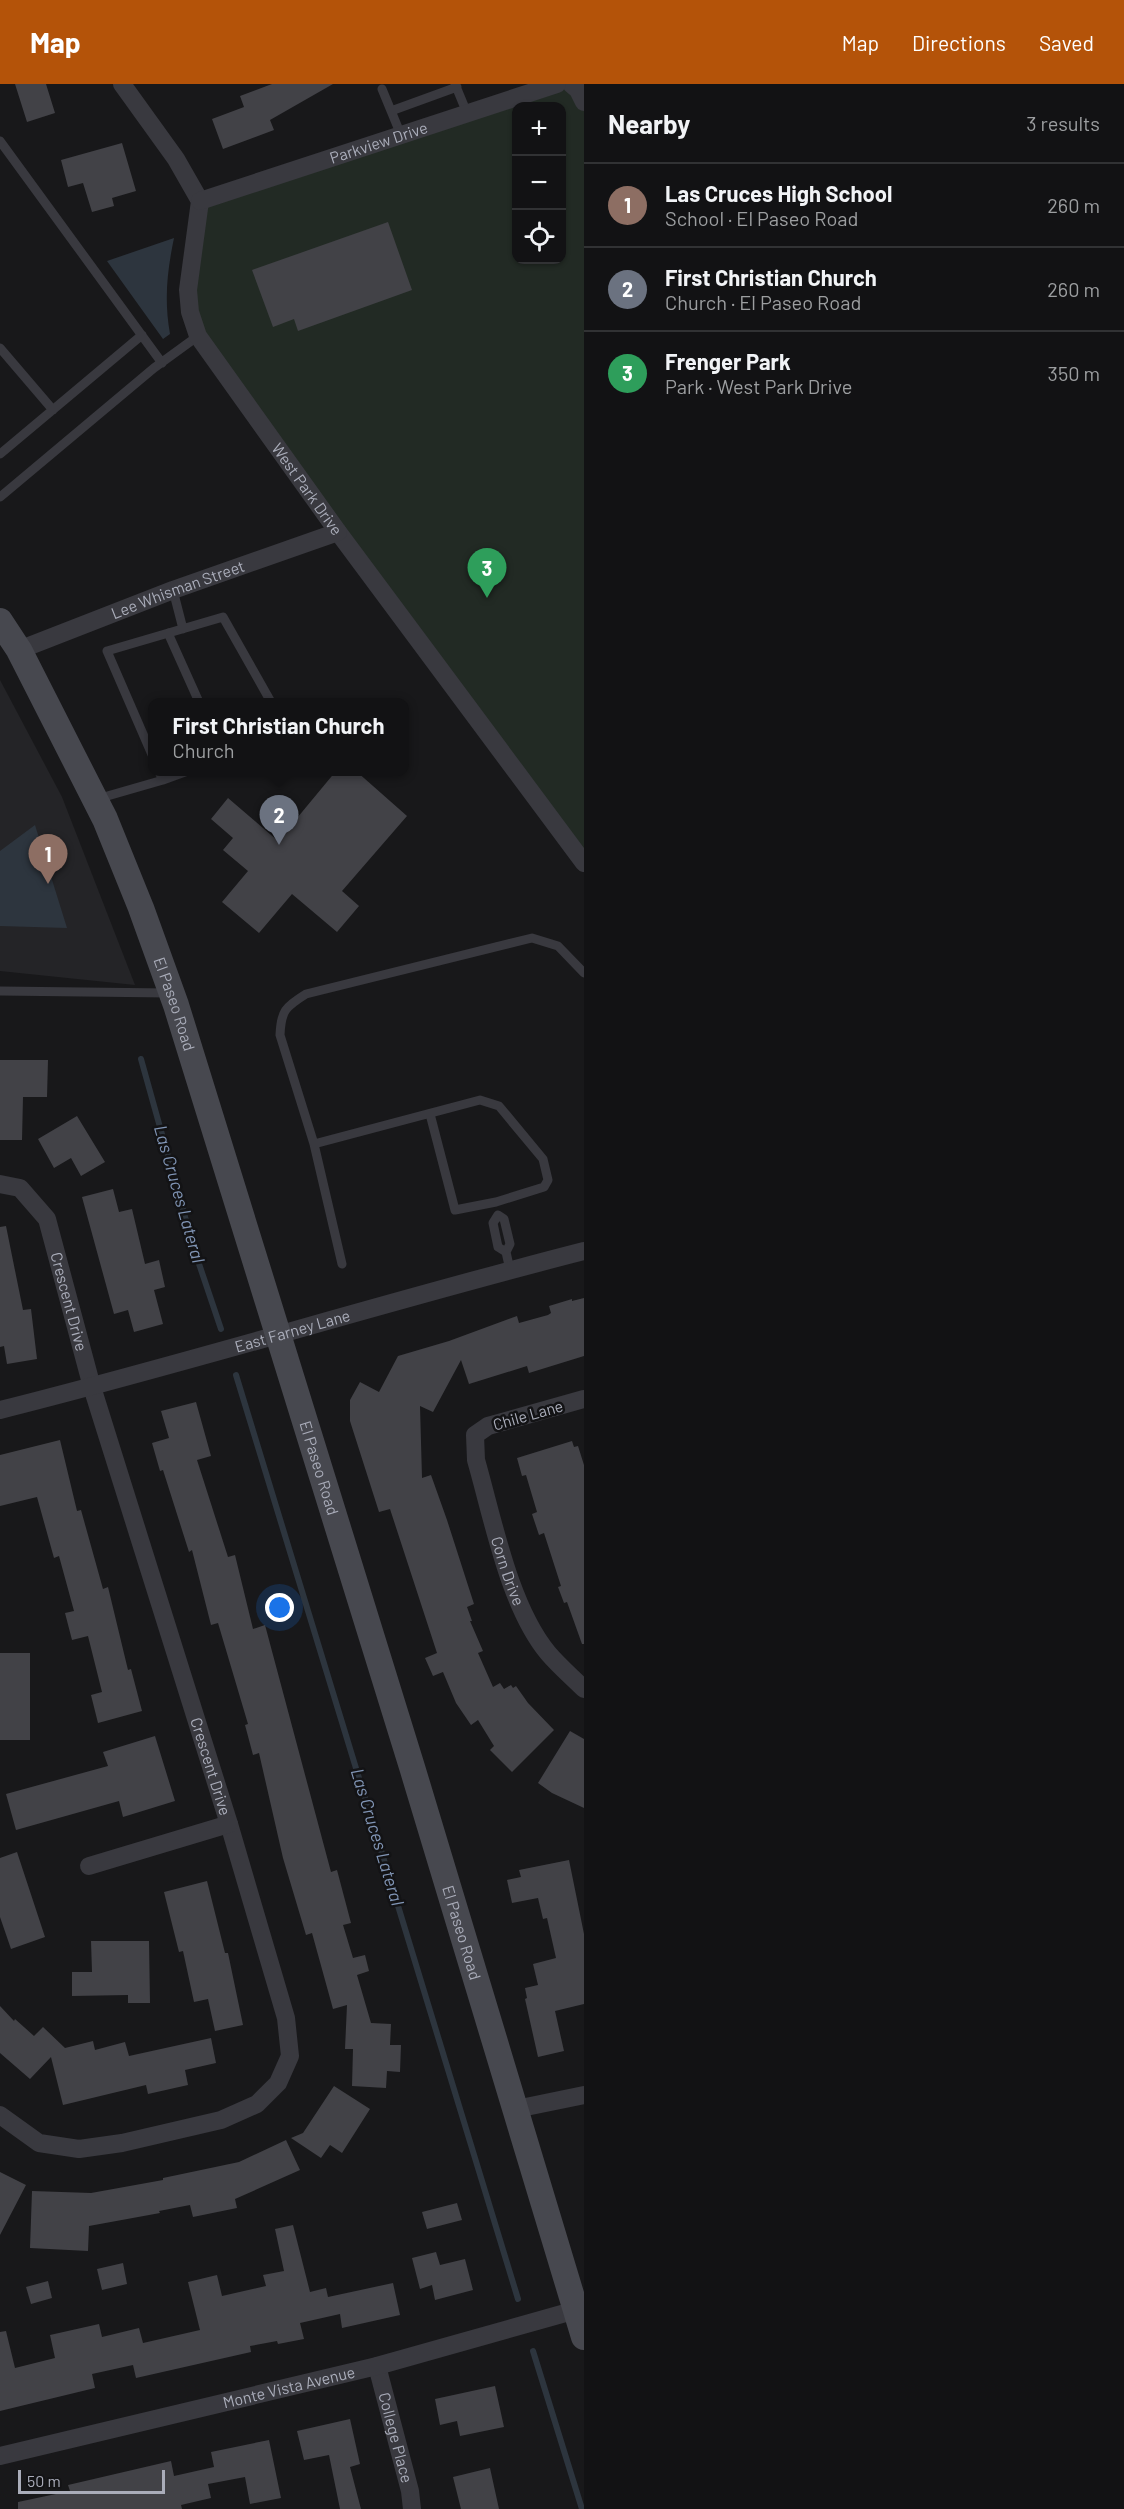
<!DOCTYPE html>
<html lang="en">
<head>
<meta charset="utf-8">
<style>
	:root { --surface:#121214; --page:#1b1b1d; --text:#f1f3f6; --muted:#9c9ea0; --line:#313234; --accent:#b45309 }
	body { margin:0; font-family:Barlow,sans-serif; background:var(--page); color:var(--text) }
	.controls { position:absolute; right:18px; top:18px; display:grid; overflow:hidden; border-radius:12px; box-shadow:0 2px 4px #0004 }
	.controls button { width:54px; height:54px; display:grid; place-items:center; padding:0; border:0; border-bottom:2px solid var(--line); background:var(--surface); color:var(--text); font:30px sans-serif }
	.scale { position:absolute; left:18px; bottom:15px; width:147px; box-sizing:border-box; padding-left:6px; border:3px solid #aaadba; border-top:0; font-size:16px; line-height:21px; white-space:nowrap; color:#aaadba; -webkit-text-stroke:4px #131315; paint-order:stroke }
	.you { position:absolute; left:280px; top:1524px; width:21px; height:21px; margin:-15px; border:4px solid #fff; border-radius:50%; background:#1a73e8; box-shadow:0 0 0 9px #1a73e833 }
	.badge { display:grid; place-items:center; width:39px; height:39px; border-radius:50%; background:var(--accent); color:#fff; font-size:20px; font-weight:700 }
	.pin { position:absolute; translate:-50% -50px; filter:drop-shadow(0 2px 3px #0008) }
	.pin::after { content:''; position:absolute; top:32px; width:21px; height:18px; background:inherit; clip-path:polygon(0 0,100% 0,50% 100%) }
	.popup { position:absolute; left:148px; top:614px; width:261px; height:78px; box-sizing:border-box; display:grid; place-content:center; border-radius:12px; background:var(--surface); filter:drop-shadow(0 2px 4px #0005); font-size:20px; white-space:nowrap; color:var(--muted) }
	.popup b { font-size:22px; color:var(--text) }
	.popup::after { content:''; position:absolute; left:50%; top:100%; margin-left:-12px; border:12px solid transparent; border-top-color:var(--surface) }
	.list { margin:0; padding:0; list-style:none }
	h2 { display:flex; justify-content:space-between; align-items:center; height:78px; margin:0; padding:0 24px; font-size:26px }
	h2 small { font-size:20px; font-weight:400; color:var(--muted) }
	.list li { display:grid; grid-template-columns:39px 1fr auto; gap:18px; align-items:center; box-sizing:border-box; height:84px; padding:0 24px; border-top:2px solid var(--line) }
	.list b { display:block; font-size:22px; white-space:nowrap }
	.list p { margin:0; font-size:20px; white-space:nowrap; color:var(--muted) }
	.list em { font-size:20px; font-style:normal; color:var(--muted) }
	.icon { flex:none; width:33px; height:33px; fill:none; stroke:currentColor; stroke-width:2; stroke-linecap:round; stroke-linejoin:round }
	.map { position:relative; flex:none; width:584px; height:2425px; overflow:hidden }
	header { display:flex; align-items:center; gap:36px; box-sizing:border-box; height:84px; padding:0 30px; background:var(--accent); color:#fff }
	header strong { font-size:28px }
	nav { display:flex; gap:33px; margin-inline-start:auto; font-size:21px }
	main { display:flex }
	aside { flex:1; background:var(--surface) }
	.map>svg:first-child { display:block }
	.built { fill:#242427 }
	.green { fill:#222a24; fill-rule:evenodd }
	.water { fill:#2d353e }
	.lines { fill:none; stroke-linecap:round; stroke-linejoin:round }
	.stream { stroke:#2d353e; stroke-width:6 }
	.building { fill:#424247 }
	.lane { stroke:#39393f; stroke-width:9 }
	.street { stroke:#39393f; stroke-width:18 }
	.secondary { stroke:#47484f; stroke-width:26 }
	.labels { text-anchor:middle; stroke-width:5; stroke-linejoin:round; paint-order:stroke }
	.street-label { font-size:16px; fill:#aaadba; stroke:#131315 }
	.water-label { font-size:18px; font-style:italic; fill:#8195b5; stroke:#131315 }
</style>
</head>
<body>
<header>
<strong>Map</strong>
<nav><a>Map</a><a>Directions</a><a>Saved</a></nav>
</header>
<main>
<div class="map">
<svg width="584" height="2425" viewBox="0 0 584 2425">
	<rect width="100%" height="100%" fill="#18181a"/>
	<path class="built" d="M0,596l62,117 73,188 -135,-14z"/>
	<path class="green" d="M557,0l27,18v758l-394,-548 10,-111zM516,22h46v154h-46z"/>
	<path class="water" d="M174,154c-7,34 -10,62 -4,96l-7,5 -56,-78z
		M35,741l32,103 -67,-2v-75z"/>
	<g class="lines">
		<path class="stream" d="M141,975l53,190 27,80
			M236,1291l282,924
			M533,2267l49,158"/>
	</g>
	<path class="building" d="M15,0h31l9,29 -28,9z
		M272,0h61l-63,36 4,10 -51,19 -11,-30 32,-12 -4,-11z
		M122,59l14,48 -24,7 2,8 -22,6 -9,-29 -15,4 -7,-27z
		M388,138l24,68 -114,41 -4,-12 -21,8 -21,-57z
		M336,687h20l51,45 -65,75 17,15 -22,26 -45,-38 -33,39 -37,-31 26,-31 -25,-21 10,-12 -22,-19 17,-21 50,43z
		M0,976h48l-1,37h-24l-1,43h-22z
		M77,1032l28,46 -24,14 -10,-18 -17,10 -16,-29z
		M113,1105l6,23 13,-3 13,55 14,-4 6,27 -11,3 9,34 -29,8 -6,-22 -14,4 -32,-117z
		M6,1142l17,84 8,-1 6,50 -30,5 -3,-18 -4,1v-120z
		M584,1214v58l-55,17 -2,-7 -58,18 -8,-24 -28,52 -13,-6 2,72 9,-3 16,45 27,84 -7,3 5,14h-2l13,30 -5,2 15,34 7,-4 4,6 7,-4 2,3 3,-2 12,17 26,27 -42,42 -22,-22 4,-4 -16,-26 -7,5 -15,-22 -13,-31 -10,4 -8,-18 12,-5 -47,-144 -11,3 -29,-91v-21l10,-18 19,10 19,-36 51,-15 68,-25 2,7 29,-8 3,-2 -2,-7 23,-7v2z
		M196,1318l15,54 -14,4 31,97 7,-2 18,74 12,-4 66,247 6,-2 14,53 -8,2 10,33 12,-3 4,16 -12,4 14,48 20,1 -1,21h11l-1,27 -13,-1 -1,17 -34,-2 1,-37h-8l2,-44 -14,4 -21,-76 -6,2 -23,-77 -24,-105 -6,2 -8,-30 3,-1 -30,-101 -7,2 -19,-75 -3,2 -26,-82 -3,1 -8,-28 17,-5 -8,-27z
		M60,1356l17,71 4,-1 22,79 5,-2 20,83 3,-1 11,42 -44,12 -7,-28 11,-3 -14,-56 -16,4 -7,-27 9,-2 -15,-55 -5,2 -17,-61 -37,9v-51z
		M572,1357l2,6 4,-1 6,19v179h-2l-15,-42 -3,1 -6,-16 3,-1 -17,-53 -5,2 -7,-21 5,-2 -11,-37 -4,1 -5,-18z
		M0,1569h30v87h-30z
		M570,1647l14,8v69l-32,-15 -14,-10z
		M155,1652l20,65 -52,16 -4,-16 -103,29 -10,-36 102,-28 -5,-14z
		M17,1768l28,85 -34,12 -11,-32v-59z
		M569,1776l15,74v70l-29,7 9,40 -26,6 -13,-58 2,-1 -2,-10 13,-3 -5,-21 23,-6 -9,-40 -4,1 -5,-21 -26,5 -5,-23 14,-3 -2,-7z
		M207,1797l18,72h3l15,72 -28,6 -7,-32 -14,3 -11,-51 -4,1 -15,-60z
		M91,1857h58l1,62h-22v-8l-56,1v-24h20z
		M0,1922l14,15 1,-2 19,17 9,-9 22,21 28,-7 2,9 30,-8 4,14 82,-18 5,25 -31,7 3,15 -40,9 -2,-9 -83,20 -12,-48 -21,22 -30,-26z
		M334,2002l36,23 -28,44 -12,-8 -9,13 -30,-20 12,-5z
		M286,2056l14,30 -65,29 2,9 -44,9 -3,-12 -31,6 1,2 -71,13 -1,25 -58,-3 2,-57 59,2 72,-13v-2l76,-16z
		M0,2088l26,13 -26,50z
		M457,2119l5,17 -35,9 -5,-17z
		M293,2141l17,67 16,-4 2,9 65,-14 7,32 -58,13 -2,-14 -40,9 4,16 -26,5 -1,-3 -27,5 1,6 -115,26 -3,-13 -41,9 3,14 -95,23v-79l6,-1 9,37 40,-10 -5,-23 49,-11 3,13 37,-9 4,15 57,-13 -12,-48 29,-7 5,21 44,-10 -3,-11 21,-4 -9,-42z
		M436,2168l4,13 25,-6 8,31 -38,10 -3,-15 -12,4 -8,-31z
		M123,2179l4,21 -25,6 -5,-21z
		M48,2197l4,17 -21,6 -5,-17z
		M495,2302l9,41 -44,9 -3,-15 -17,4 -5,-26z
		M350,2335l10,45 -10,3 11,42h-21l-11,-54 -25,5 -7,-29z
		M269,2356l12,58 -31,6 -5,-27 -37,7 3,14 -30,7 1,4h-164v-7l52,-11 -2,-6 103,-24 3,15 40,-9 -3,-15z
		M490,2384l9,41h-38l-8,-32z"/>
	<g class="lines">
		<path class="lane" d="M455,0l12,29
			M382,5l19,46
			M391,27l66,-24
			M0,57l162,222
			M0,264l53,62
			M0,370l142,-119
			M0,413l154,-129 44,-32
			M173,506l10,39
			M168,549l31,69
			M153,673l-46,-106 116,-34 48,85
			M159,688l4,8 22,-8
			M97,715l66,-19
			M0,907l169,2
			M314,1060l-34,-109c1,-24 5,-28 26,-41l226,-56 26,8 26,27
			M506,1168l-8,-5 -5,-24 5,-8 6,4 6,25 -4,8 4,18
			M342,1180l-28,-120 166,-44 19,6 44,53 5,21 -4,7 -48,15 -41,8 -25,-96"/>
		<g class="street">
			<path id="s1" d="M122,0l54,75 24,42 -12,89 2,22 8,24 140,196 246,331"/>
			<path d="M571,0l7,6 6,12"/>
			<path id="s2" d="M200,117l357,-117"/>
			<path id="s3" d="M19,566l154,-60 165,-58"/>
			<path id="s4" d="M0,1100l20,4 27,31 45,168 137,437 57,194 4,38 -12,27 -21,21 -36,16 -99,23 -43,6 -40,-6 -39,-28"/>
			<path id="s5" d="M584,1315l-96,27 -13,9 1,25c17,59 33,146 72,193 11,13 24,24 36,36"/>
			<path id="s6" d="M0,1326c196,-49 388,-109 584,-159"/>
			<path d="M89,1782l140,-42"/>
			<path d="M516,2025l68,-14"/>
			<path id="s7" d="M377,2282l33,125 2,18"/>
			<path id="s8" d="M0,2372l377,-90 199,-56"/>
		</g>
		<path class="secondary" id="s9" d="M0,537l19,29 86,169 36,89 35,97 236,762 172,570"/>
	</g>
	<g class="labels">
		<g class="street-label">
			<text dy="6" stroke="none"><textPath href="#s2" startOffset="188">Parkview Drive</textPath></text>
			<text dy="6" stroke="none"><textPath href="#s1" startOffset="466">West Park Drive</textPath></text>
			<text dy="6" stroke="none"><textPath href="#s3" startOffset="170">Lee Whisman Street</textPath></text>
			<text dy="6" stroke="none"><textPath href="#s9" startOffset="422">El Paseo Road</textPath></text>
			<text dy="6" stroke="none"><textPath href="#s4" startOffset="147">Crescent Drive</textPath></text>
			<text dy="6" stroke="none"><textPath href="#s6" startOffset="303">East Farney Lane</textPath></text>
			<text transform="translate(528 1331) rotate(-16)" y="6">Chile Lane</text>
			<text dy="6" stroke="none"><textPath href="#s9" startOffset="908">El Paseo Road</textPath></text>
			<text dy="6" stroke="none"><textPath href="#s5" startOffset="256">Corn Drive</textPath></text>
			<text dy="6" stroke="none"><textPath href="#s4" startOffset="633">Crescent Drive</textPath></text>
			<text dy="6" stroke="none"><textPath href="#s9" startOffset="1394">El Paseo Road</textPath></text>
			<text dy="6" stroke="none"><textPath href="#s8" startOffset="297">Monte Vista Avenue</textPath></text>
			<text dy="6" stroke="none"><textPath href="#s7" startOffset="74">College Place</textPath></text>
		</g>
		<g class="water-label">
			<text transform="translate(179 1110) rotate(74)" y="6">Las Cruces Lateral</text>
			<text transform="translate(377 1753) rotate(73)" y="6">Las Cruces Lateral</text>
		</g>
	</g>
</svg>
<div class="controls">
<button>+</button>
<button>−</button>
<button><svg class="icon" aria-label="locate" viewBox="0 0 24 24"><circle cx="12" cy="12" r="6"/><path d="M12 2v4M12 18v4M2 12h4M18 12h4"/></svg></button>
</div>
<div class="scale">50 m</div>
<div class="you"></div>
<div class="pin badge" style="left:48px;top:800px;background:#8d6e63">1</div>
<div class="pin badge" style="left:279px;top:761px;background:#6b7280">2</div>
<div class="popup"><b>First Christian Church</b>Church</div>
<div class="pin badge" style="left:487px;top:514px;background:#2e9e5b">3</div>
</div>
<aside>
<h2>Nearby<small>3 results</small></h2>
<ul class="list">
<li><span class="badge" style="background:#8d6e63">1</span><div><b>Las Cruces High School</b><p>School · El Paseo Road</p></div><em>260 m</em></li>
<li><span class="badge" style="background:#6b7280">2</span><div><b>First Christian Church</b><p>Church · El Paseo Road</p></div><em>260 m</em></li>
<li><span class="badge" style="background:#2e9e5b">3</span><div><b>Frenger Park</b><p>Park · West Park Drive</p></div><em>350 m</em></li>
</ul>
</aside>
</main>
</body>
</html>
